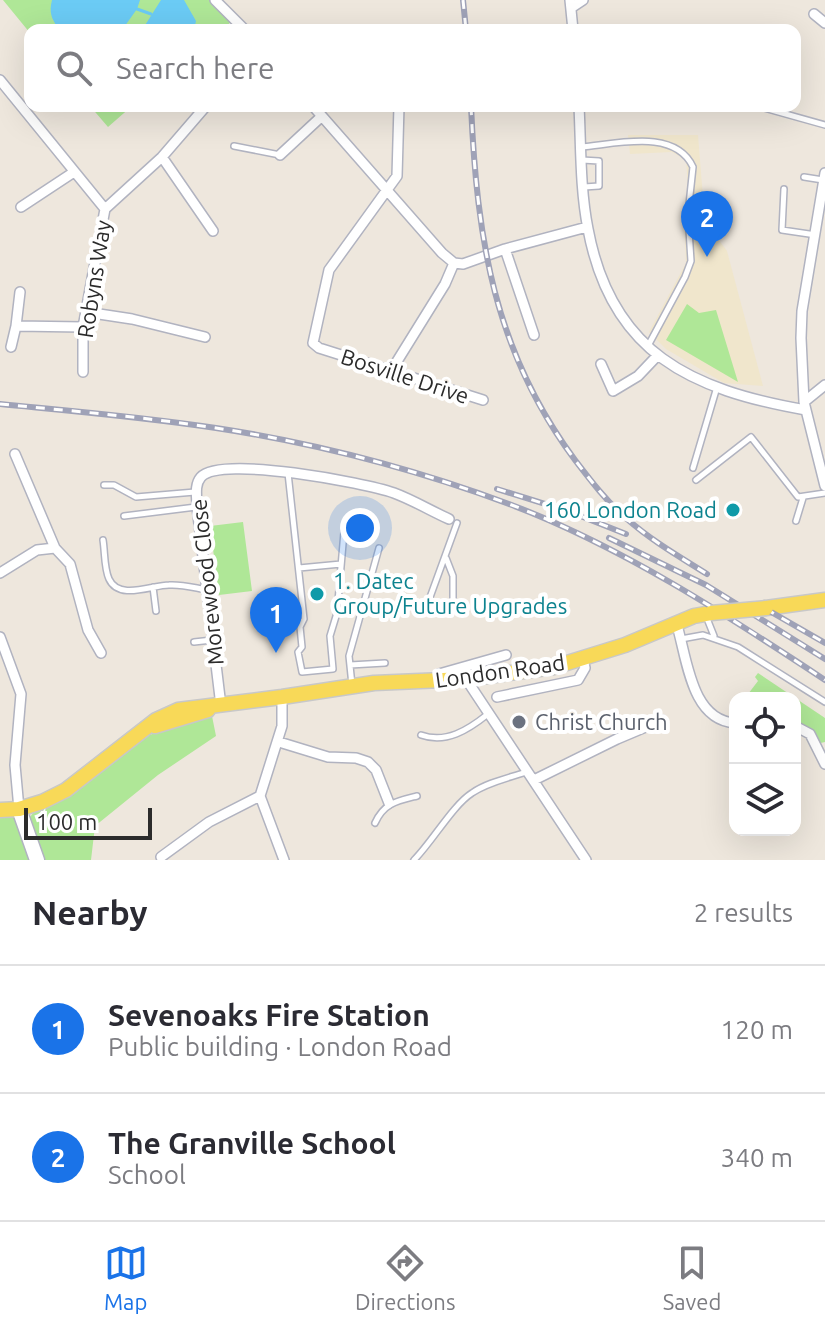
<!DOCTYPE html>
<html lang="en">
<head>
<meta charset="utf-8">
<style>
	:root { --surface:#fff; --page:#f7f7f7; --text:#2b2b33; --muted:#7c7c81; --line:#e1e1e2; --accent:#1a73e8 }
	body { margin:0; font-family:Ubuntu,sans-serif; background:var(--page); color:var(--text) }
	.controls { position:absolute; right:24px; bottom:24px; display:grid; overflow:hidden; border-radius:16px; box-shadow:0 8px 32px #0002 }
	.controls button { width:72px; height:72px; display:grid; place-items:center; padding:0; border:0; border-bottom:2px solid var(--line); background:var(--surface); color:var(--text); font:40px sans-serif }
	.scale { position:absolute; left:24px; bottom:20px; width:128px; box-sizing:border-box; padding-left:8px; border:4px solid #2b2b2b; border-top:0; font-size:22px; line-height:28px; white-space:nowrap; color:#2b2b2b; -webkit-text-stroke:6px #fff; paint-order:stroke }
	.you { position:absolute; left:360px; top:528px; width:28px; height:28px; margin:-20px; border:6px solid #fff; border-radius:50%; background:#1a73e8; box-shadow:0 0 0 12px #1a73e833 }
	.badge { display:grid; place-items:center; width:52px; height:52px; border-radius:50%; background:var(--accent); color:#fff; font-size:26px; font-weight:700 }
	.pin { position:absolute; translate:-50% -66px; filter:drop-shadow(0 2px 4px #0008) }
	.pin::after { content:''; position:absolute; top:42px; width:28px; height:24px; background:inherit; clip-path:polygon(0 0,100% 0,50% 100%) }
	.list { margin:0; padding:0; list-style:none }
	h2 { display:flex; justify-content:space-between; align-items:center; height:104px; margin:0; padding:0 32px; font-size:34px }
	h2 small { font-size:26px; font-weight:400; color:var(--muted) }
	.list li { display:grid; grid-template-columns:52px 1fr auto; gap:24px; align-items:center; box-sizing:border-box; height:128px; padding:0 32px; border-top:2px solid var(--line) }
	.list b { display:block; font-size:30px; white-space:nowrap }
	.list p { margin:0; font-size:26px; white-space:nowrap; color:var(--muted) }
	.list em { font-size:26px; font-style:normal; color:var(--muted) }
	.icon { flex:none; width:44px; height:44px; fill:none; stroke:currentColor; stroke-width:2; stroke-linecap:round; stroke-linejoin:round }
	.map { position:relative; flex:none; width:825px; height:860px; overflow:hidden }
	.search { position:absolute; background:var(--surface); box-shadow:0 8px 32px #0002; left:24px; right:24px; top:24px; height:88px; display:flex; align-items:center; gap:20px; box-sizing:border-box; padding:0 28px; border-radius:16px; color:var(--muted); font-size:30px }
	.sheet { height:360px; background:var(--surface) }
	nav { display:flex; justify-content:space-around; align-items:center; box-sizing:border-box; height:112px; border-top:2px solid var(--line); background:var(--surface); font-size:22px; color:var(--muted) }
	nav a { display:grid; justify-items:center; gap:4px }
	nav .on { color:var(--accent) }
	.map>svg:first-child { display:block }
	.education { fill:#f0e6cc }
	.green { fill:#afe797 }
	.water { fill:#6bcbf5 }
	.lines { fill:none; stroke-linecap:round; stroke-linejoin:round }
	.stream { stroke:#6bcbf5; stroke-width:3 }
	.lane-casing { stroke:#b1b3c0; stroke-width:8 }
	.street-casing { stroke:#b1b3c0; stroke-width:12 }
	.secondary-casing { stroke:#b1b3c0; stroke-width:17 }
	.primary-casing { stroke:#c8c8c8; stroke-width:17 }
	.lane { stroke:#fff; stroke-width:5 }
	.street { stroke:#fff; stroke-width:9 }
	.secondary { stroke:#fff; stroke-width:14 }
	.primary { stroke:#f8d958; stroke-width:14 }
	.rail-casing { stroke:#9fa2b7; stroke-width:6 }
	.rail { stroke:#fff; stroke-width:3; stroke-dasharray:9; stroke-linecap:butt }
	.primary-bridge-casing { stroke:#c8c8c8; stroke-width:17; stroke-linecap:butt }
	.primary-bridge { stroke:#f8d958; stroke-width:14 }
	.culture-dot { fill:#0f9aa8; stroke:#fff; stroke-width:3 }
	.worship-dot { fill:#6b7280; stroke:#fff; stroke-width:3 }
	.labels { text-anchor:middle; stroke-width:8; stroke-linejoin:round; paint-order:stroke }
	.street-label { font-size:22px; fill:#2b2b2b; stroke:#fff }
	.culture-label { font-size:22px; fill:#0d838f; stroke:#fff; text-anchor:end }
	.worship-label { font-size:22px; fill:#5b616d; stroke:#fff; text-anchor:start }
</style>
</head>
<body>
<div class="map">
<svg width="825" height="860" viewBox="0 0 825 860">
	<rect width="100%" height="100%" fill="#eee7dd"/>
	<path class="education" d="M628,135h70l7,87 22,29 36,135 -39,-3 -58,-34 -17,-17 37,-69 -2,-47 4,-29 -2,-27 -14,-8 -42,2z"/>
	<path class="green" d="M3,0h209l20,21 -10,9h-192v3z
		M90,106h42l-24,21z
		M687,304l12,9 17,-3 22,72 -72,-42z
		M243,522l9,69 -33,4 -9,-69z
		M758,673l67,45v24l-9,2 -21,-18v-28h-50l13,-17 -3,-4z
		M212,716l4,20 -58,39 -63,51 -4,34h-91v-50l19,-1 7,21 4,-13 12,-15 84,-60z"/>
	<path class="water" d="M52,0h88l-3,9 -15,21 -64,-2c-7,-10 -9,-16 -6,-28z
		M161,0h23l12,21 -2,9h-52z"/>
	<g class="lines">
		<path class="stream" d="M137,9l14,5"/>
		<g class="lane-casing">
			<path id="lane" d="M761,107l64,18
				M234,146l46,9
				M581,147c36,-3 94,-19 112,20l-5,47 3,47 -6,16 -36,67
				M582,160l17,1v25l-15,1
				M804,177l19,3
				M784,189l-2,41 34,5
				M693,468l24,-81
				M288,473l16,146 -4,8 2,20 -4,5 4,20 31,-3 -3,-33 7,-23 7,-81 17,4
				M696,480l55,-43 47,60 27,-4
				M104,485h10l22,12 59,-5
				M124,516l72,-9
				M796,521l7,-23
				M103,540c2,12 1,28 6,39 10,22 43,6 60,6 13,-1 26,3 39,5
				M446,558l7,18v32l-4,3h-16l-4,-11 28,-77
				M299,568l42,-4
				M153,587l3,24
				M706,616l8,20
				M681,639l22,-4 35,12 87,55
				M194,642l18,-2
				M350,665l35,-2
				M352,685l-3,-29 30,-108
				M421,735c25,9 47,-5 67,-21
				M375,823c9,-20 22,-22 42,-27
				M414,860c18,-18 39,-55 58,-67 16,-11 37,-15 54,-21"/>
		</g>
		<g class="street-casing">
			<path id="street" d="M215,0l30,30
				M570,0l3,30
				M571,8l12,-8
				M814,14l11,9
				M0,80l105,129 -22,118v45
				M313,106l129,147 12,10
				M399,106l-2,70 -68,94 -16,73 6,5 164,52
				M579,106c2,40 1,83 9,123 23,124 103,161 218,181
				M280,155l42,-39
				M162,157l51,74
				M825,173l-23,138 -1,27 3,64 21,84
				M21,207l53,-35
				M105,209l57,-52 44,-51
				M505,249l29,86
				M454,263l9,1 42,-15 82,-22
				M20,292l-4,34 67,1
				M86,312l46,7 73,18
				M11,347l5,-21
				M601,364l12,27 25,-15 19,-20
				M391,371l54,-87 9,-21
				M804,402l21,-17
				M55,548l15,16 18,66 13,23
				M0,573l37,-23 18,-2 -40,-94
				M676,622c11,34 14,98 59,101
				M0,637l21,57 -6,71 4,44
				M436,679l3,-5 67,-19
				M466,679l120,181
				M282,697v29l-22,70 24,64
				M497,697l81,-17 7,-12 -2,-10
				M221,706l-24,-199c0,-10 -3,-22 4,-30 20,-22 164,6 193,16 19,7 37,18 55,26
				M795,726l15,8 15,30
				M279,742l49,15 28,1 12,4 8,8 13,33
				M534,780l83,-41 45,-19
				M161,857l48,-35 51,-26"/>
		</g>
		<g class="secondary-casing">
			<path id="secondary" d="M19,809l18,51"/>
		</g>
		<g class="primary-casing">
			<path id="primary" d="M766,608l59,-8
				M155,726l53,-16
				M0,810l19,-1 23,-7 24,-12 90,-70 22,-10 104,-13 92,-14 92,-4 88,-12 71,-22 69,-29 17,-3"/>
		</g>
		<use href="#lane" class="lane"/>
		<use href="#street" class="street"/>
		<use href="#secondary" class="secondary"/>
		<use href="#primary" class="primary"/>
		<g class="rail-casing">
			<path id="rail" d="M463,0l3,30
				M471,106c6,133 23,245 104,354 16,21 32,42 52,59 25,22 53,38 80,55
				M0,404c72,7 144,13 216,24 99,15 199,41 293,76 112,42 216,110 316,176
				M497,489l71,22 58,23
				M609,538l97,47 119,74
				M766,609l59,34"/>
		</g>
		<use href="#rail" class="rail"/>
		<g class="primary-bridge-casing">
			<path id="primary-bridge" d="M711,613l55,-5"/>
		</g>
		<use href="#primary-bridge" class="primary-bridge"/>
	</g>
	<g class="culture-dot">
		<circle cx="733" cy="510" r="8"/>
		<circle cx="317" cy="594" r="8"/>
	</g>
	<circle class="worship-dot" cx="519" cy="722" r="8"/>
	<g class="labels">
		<g class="street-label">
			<text transform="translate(94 279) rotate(-81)" y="8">Robyns Way</text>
			<text transform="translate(405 376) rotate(18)" y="8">Bosville Drive</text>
			<text transform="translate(207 582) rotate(-96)" y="8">Morewood Close</text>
			<text transform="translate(500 671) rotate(-8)" y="8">London Road</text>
		</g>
		<g class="culture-label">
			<text x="717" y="518">160 London Road</text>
			<text x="333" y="589" text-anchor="start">1. Datec<tspan x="333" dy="25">Group/Future Upgrades</tspan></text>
		</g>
		<g class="worship-label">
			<text x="535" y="730">Christ Church</text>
		</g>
	</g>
</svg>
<div class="controls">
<button><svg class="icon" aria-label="locate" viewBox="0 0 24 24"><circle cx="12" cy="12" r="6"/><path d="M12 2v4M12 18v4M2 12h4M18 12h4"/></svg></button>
<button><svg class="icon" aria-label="layers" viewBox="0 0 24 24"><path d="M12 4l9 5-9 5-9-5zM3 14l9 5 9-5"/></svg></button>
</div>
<div class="scale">100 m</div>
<div class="you"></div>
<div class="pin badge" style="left:276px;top:653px">1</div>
<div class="pin badge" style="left:707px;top:257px">2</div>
<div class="search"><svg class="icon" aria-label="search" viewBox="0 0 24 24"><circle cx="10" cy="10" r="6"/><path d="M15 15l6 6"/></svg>Search here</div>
</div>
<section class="sheet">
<h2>Nearby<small>2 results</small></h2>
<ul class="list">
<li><span class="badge">1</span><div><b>Sevenoaks Fire Station</b><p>Public building · London Road</p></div><em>120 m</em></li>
<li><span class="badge">2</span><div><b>The Granville School</b><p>School</p></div><em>340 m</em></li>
</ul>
</section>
<nav>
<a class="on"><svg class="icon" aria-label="map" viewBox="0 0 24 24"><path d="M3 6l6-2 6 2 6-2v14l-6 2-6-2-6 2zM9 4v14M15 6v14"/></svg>Map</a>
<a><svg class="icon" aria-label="directions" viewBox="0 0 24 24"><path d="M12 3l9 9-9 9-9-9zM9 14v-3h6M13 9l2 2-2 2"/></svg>Directions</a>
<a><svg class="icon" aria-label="saved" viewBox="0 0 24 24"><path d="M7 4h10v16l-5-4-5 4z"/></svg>Saved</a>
</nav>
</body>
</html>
